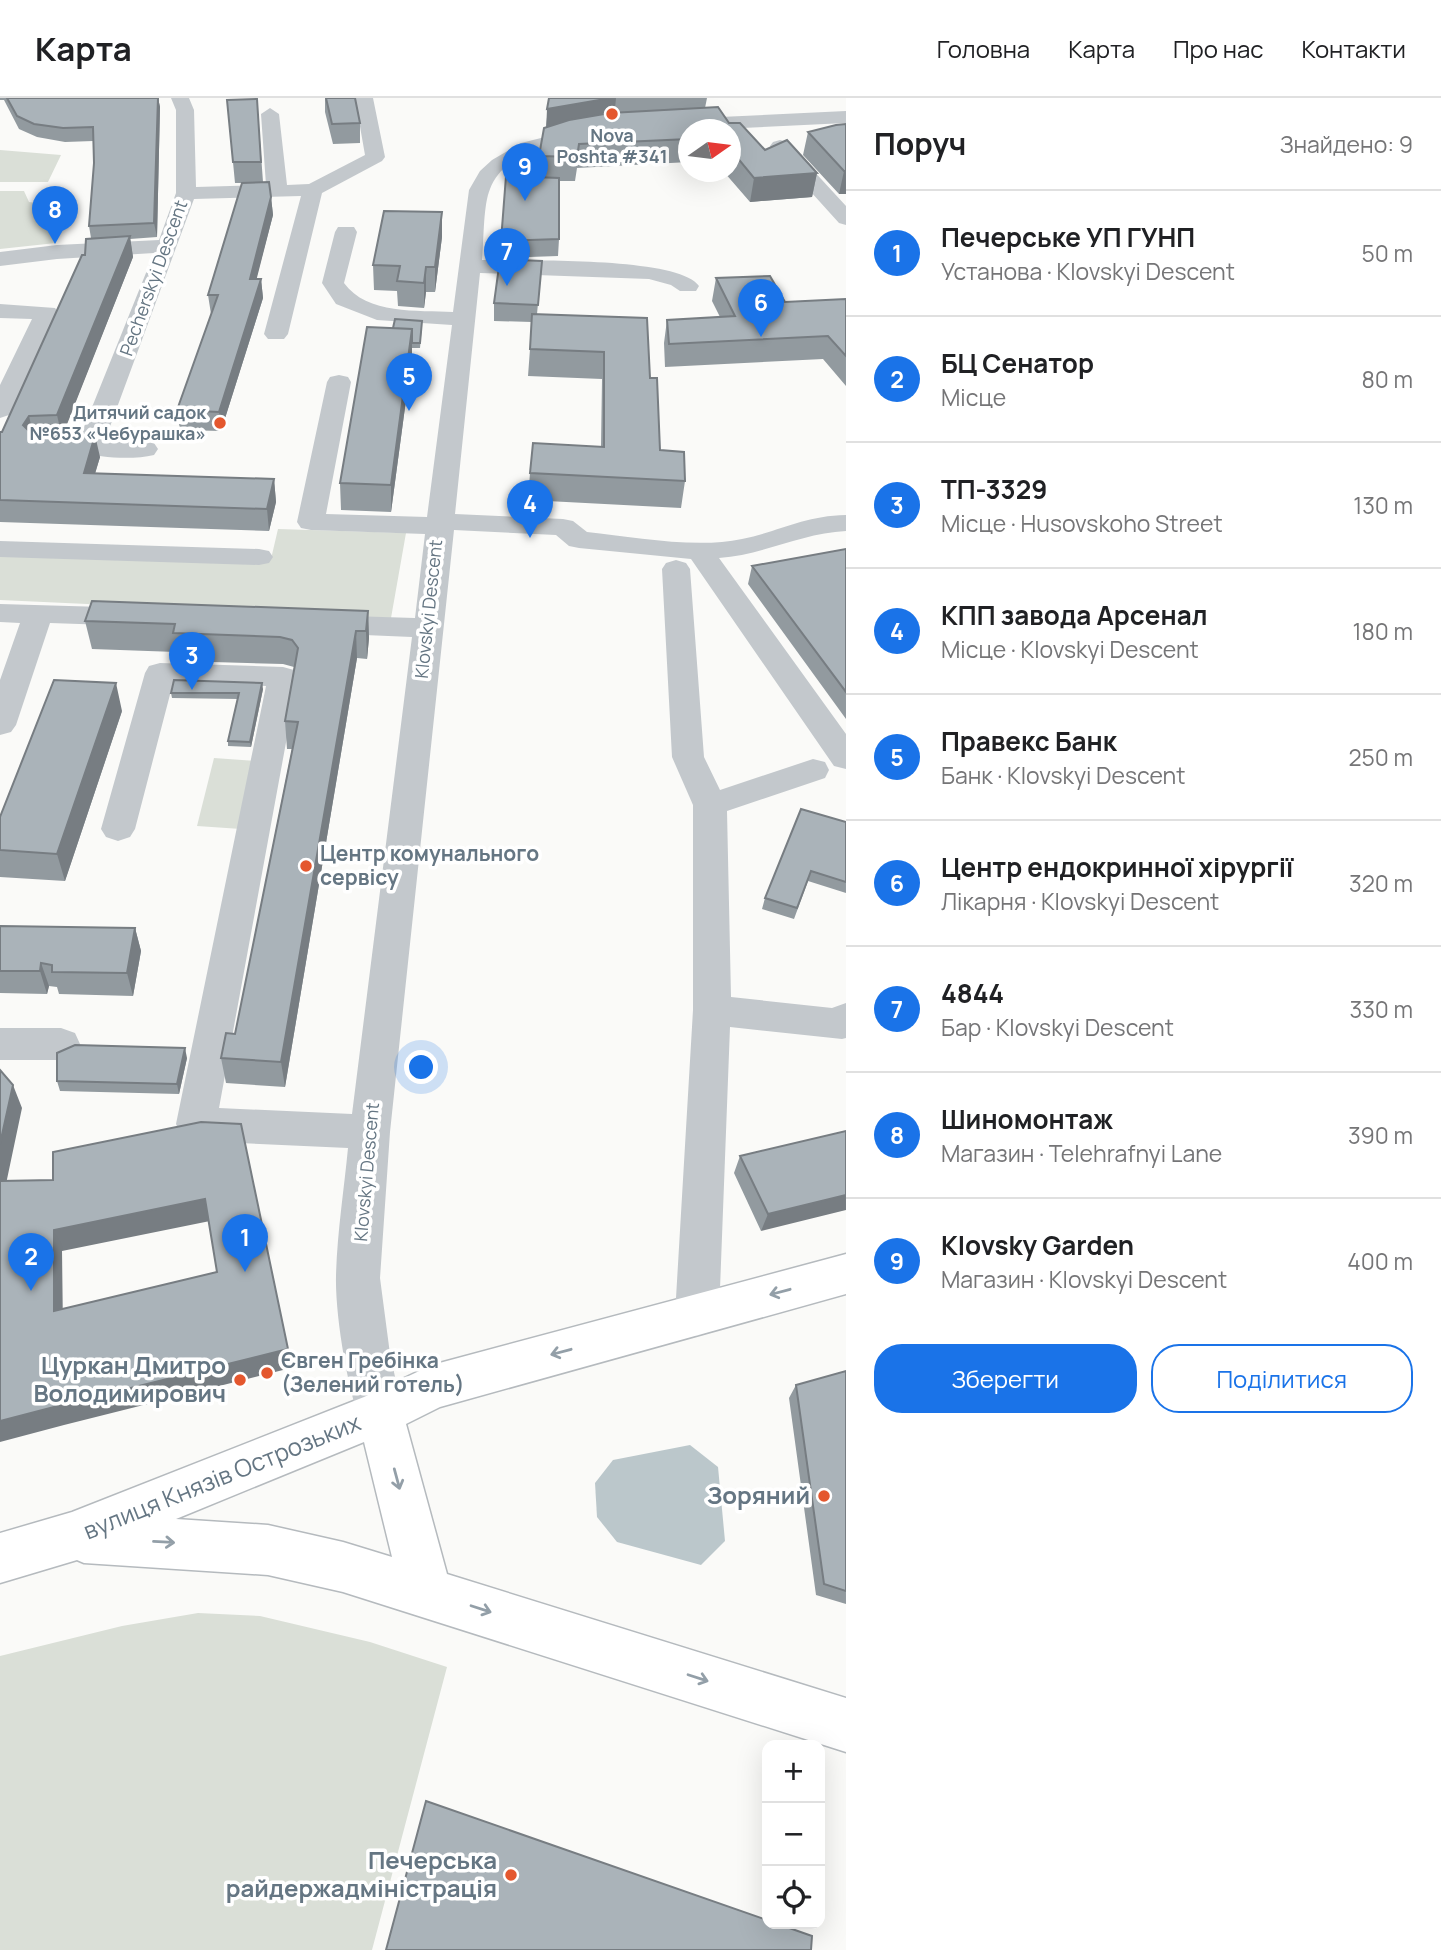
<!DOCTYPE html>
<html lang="uk">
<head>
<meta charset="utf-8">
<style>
	:root { --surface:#fff; --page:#f6f6f6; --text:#202124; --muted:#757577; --line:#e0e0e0; --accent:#1a73e8 }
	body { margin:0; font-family:Manrope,sans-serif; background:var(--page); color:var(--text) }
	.controls { position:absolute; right:21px; bottom:21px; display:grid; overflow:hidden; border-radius:14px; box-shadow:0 7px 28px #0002 }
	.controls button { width:63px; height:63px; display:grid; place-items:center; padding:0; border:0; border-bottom:2px solid var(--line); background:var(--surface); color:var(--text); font:35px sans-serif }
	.compass { position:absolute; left:678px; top:21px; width:63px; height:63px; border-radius:50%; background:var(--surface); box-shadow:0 7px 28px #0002; rotate:76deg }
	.you { position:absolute; left:422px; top:970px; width:24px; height:24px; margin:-18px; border:5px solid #fff; border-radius:50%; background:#1a73e8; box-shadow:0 0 0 10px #1a73e833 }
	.badge { display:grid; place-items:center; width:46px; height:46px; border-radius:50%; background:var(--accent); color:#fff; font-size:23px; font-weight:700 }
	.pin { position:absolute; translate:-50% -58px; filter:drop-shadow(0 2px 4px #0008) }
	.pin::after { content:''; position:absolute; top:37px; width:24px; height:21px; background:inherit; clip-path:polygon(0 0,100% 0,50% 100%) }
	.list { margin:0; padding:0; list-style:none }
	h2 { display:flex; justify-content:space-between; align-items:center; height:91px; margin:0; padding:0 28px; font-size:30px }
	h2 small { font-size:23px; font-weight:400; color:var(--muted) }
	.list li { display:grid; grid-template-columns:46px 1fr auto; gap:21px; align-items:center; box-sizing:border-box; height:126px; padding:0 28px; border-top:2px solid var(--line) }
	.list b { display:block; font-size:26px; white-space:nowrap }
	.list p { margin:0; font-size:23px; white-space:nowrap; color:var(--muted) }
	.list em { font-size:23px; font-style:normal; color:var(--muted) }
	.actions { display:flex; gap:14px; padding:21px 28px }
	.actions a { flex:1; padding:16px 0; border:2px solid var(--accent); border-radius:28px; text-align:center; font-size:24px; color:var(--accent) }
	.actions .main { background:var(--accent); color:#fff }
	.icon { flex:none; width:38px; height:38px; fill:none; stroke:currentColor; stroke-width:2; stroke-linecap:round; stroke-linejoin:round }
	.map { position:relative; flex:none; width:846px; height:1852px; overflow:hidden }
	header { display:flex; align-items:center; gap:42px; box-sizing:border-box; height:98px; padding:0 35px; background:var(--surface); border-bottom:2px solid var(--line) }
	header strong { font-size:33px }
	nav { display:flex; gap:38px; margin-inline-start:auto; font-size:24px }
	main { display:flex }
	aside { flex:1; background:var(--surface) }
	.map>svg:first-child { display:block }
	.green { fill:#dadfd7 }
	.water { fill:#bbc7cb }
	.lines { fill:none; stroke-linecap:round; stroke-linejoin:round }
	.major-casing { stroke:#b5babe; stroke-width:3 }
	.minor { fill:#c3c8cc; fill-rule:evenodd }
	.major { fill:#fff; fill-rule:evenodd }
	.wall { fill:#929a9f }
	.shaded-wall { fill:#777d82 }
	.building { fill:#aab3b9; stroke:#777d82; stroke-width:2; fill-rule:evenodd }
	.oneway { stroke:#939fa8 }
	.poi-dot { fill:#e4572e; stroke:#fff; stroke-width:2.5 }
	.labels { text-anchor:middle; stroke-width:7; stroke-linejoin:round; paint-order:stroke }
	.far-poi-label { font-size:18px; font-weight:bold; fill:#657683; stroke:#fff }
	.far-street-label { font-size:18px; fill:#657683; stroke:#fff }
	.poi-label { font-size:21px; font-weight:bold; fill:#657683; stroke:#fff; text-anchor:start }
	.near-poi-label { font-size:24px; font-weight:bold; fill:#657683; stroke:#fff; text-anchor:end }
	.near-street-label { font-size:24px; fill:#657683; stroke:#fff }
</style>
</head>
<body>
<header>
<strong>Карта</strong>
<nav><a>Головна</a><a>Карта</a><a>Про нас</a><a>Контакти</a></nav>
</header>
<main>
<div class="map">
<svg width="846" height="1852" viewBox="0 0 846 1852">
	<rect width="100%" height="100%" fill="#fafaf8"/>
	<path class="green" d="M0,52l61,5 -13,27h-48z
		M0,93h24l5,11 32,4 -5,37 -56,6z
		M278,431l128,4 -15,85 -391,-18v-51l271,10z
		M214,660l43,3 -16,68 -44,-3z
		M198,1515l62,3 110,26 77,25 -75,283h-372v-294l122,-30z"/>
	<path class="water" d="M690,1347l28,22 7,74 -24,24 -84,-23 -20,-25 -2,-34 18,-23z"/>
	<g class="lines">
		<g class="major-casing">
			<path id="major" d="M846,1156v40l-406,113 -34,17 41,150 399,124v54l-503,-160 -75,-17 -184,-12 -7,-3 -77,23v-50l72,-21 292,-115 68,-32zM364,1344l28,115 -49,-15 -75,-17 -92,-6z"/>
		</g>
		<path class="minor" d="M171,0h18l5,12 2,77 70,-2 -5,-71 9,-6 9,6 8,71 22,-1 56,-29 -10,-57h18l12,59 -3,4 -60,32 -34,141 -4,5h-16l-4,-5 37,-138 -107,3 -89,241 49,3 4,6 -4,6c-21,5 -53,3 -74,-3l-4,-5 78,-194 -97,6 -57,7v-14l57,-7 102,-5 17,-47v-83z
			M846,13v12l-169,8 -9,-6 9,-6z
			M593,27l7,2 3,4 -3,4c-36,9 -94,12 -110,54 -7,17 -6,51 -8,71 40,1 197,-4 217,26l-3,5h-16l-9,-6 -22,-6 -169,-6 -25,241 108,5 10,2 14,11c47,5 109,17 155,7 39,-8 61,-23 104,-24v16c-44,2 -83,24 -127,27l127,176v35l-12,-3 -143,-207 -112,-11 -10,-2 -13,-11 -102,-5 -64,602 -10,146 10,76 13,59 -6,16 -17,7 -17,-7c-15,-36 -28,-113 -27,-153 1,-42 8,-86 12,-128l-152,-7 -14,-5 -6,-12 90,-438 -93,-3 -38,146 -5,8 -12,4 -12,-4 -5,-8 44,-156 4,-7 11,-3 123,4 11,3 4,7 -79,431 133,6 60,-477 -95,-4 -11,-3 -4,-6 4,-6 11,-3 98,3 10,-84 -114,-4 -10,-2 -4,-6 30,-140 3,-5 9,-2 9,2 3,5 -25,132 101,3 25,-192 -75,-5 -41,-16 -14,-21 13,-51 3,-5h16l3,5 -13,51c23,32 74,27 109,29l16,-122 11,-19 12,-11 29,-17z
			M780,42l7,2 59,64v19l-7,-2 -66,-73 -3,-4 3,-4z
			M0,206l55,4 4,5 -46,97 -4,5 -9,3v-33l32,-66 -32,-1z
			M0,443l259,8 10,2 4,6 -4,6 -10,2 -259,-8z
			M676,462l10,3 4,6 14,188 16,33 93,-31 12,3 4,8 -4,8 -98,33 4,186 101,11 14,-5v35l-4,1 -112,-12 -11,288 -6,15 -16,6 -16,-6 -6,-15 18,-305v-205l-21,-48 -10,-188 4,-6z
			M0,506l138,4 10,3 5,6 -5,6 -10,3 -88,-3 -34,102 -5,7 -11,3v-55l20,-57 -20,-1z
			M0,930h61l14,5 5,11 -5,11 -14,5h-61z"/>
		<use href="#major" class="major"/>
	</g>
	<path class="wall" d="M0,0h158l2,9 -3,130 -27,2 3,18 -70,176 37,24 -5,17 179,5 2,23 -7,29 -269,-9v-90h2l83,-177 6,-17 -2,-12 5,-63 -1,-22 -28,1 -28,-5 -18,-8 -15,-29h-4z
		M325,0h30l5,25v20l-27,1 -8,-32z
		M549,0h158l-2,10 24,15 36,27 52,23 -5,24 -62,5 -26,-30h7v-42h-42v32l-112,6 -2,13h-16v58l-1,17 -57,2v-17l37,-64 1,-21 7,-29z
		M257,1l6,83 8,15 2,18 -17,64h5l2,19 -42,133 -41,-1 -3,-20 34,-96 -3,-19 34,-112h-7l-8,-83z
		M846,26v70h-7l-36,-39 5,-23z
		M442,139l-7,55h-9l-2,16 -26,-2 -1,-15 -23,-1 -1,-25z
		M542,163l-5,53 113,64 10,72 25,31 -4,27 -153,-8 2,-27 71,-26 1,-68 -74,-3 4,-54 -38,-1v-18z
		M716,180l69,24 61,-3v87l-23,-27 -158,8 -1,-24 3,-23 53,-3 -8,-16z
		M422,228l-2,22h-8v7l-21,157 -50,-2 -1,-27 53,-155z
		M846,451v170l-98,-135 4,-18z
		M368,513l1,27 -2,21 -10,-1 -72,429 -59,-4 -5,-25 14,-24 57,-285h-5l-2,-28 9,-54 -11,-3 -105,-3 -2,-9 -84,-3 -7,-28z
		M263,591l-12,58 -23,-1v-5l10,-42 -66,-1 -1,-5z
		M122,613l-57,170 -65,-4v-60z
		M846,724v71l-38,-12 -14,38 -32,-10 3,-11z
		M0,828l135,2 6,23 -8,45 -74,-2 -2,-7 -8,-1 -2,8 -47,-1z
		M187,960l-8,36 -119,-3 -3,-10z
		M846,1033l-85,100 -27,-58 6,-17z
		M846,1273v233l-30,-9 -27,-197 7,-13z"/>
	<path class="shaded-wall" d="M158,0l2,9 -3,130 -3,-14z
		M611,0h5l-2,21 -68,13 1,-23z
		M844,73h2v23h-7z
		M817,75l-5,24 -62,5 4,-24z
		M271,99l2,18 -21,82 -2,-18z
		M442,114v25l-7,55v-25z
		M130,138l3,21 -71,180 -5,-22z
		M426,169v25l-2,16v-25z
		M261,181l2,19 -42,133 -2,-19z
		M412,231v26l-21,157v-27z
		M29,318l5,22 -11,-13z
		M95,337l5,22 -12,39 -4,-23z
		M274,381l2,23 -7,29 -2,-22z
		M368,513l1,27 -2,21 -1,-28z
		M356,533l1,27 -72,429 -4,-25z
		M116,585l6,28 -57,170 -8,-27z
		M262,585l1,6 -12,58 -1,-5z
		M135,830l6,23 -8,45 -6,-23z
		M41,865l8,23 -2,8 -7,-23z
		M185,950l2,10 -8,36 -2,-10z
		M13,987l9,23 -20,95 -2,-3v-56z
		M846,1097v15l-85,21 7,-17z
		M205,1101l5,22 -148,30 1,79 -9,-19v-81z
		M288,1251l3,19 -227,57 -64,17v-21l54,-14z"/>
	<path class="building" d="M7,0h151l-4,125 -65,3 5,-63 -1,-36 -30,1 -29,-4 -17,-8z
		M326,0h29l5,25 -28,1z
		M549,0h62l-64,11z
		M257,1l4,63h-28l-6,-62z
		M718,9l11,16h11l25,27 22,-10 30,33 -63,5 -23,-28v-20h-42v9l-110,5 -2,13 -38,-1 5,-28 25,-8 41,-7z
		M846,26v47h-2l-36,-39 28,-7z
		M506,78l53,2v61l-58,2z
		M269,84l2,15 -21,82h11l-42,133 -42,-2 41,-115h-10l34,-112z
		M384,113l58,1 -7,55h-9l-2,16 -27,-2 3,-15 -27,-1z
		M130,138l-73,179 -28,1 -6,9 6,6 66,4 -11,38 190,6 -7,30 -267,-9v-68h2l80,-177h3l1,-16z
		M500,161l42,2 -4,44 -44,-2z
		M770,178l15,26 61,-3v57l-18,-20 -159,8 -2,-24 68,-4 -19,-38z
		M532,216l115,4 3,60h7l3,72 24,2 1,29 -155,-8 3,-30 71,4v-95l-74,-3z
		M395,221l27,2 -2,22h-8v-14l-19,-1z
		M367,229l45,2 -21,156 -51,-2z
		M846,451v143l-94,-126z
		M92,503l276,10 -2,20h-10l-75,431 -60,-4 5,-25 9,1 63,-312 -13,-1 13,-73 -6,-8 -12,-3 -107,-4 2,-9 -90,-3z
		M54,582l62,3 -59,171 -57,-4v-33z
		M174,582l88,3 -12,59 -22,-1 11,-48h-68z
		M801,711l45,13v60l-35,-11 -14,37 -32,-10z
		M0,828l135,2 -8,45 -75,-1v-7l-11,-2 -1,8h-40z
		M75,947l110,3 -8,36 -120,-3v-28z
		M0,972l13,15 -13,59z
		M201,1024l40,2 47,225 -234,58 -54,14v-240l53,-1v-28zM205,1101l12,73 -163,39v-81z
		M846,1033v64l-78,19 -28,-58z
		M846,1273v220l-22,-7 -28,-199z
		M426,1703l341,119v4h11l34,12 -1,14h-425z"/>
	<defs><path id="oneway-shaft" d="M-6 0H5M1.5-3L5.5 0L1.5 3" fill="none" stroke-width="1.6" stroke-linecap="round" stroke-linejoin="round" transform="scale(1.75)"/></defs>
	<g class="oneway">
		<use href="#oneway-shaft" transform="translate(780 1194) rotate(165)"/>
		<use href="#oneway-shaft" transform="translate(561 1254) rotate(165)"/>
		<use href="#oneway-shaft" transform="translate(397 1381) rotate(75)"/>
		<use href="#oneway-shaft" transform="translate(164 1444) rotate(3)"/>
		<use href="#oneway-shaft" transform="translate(481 1511) rotate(18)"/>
		<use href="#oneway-shaft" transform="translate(698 1580) rotate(18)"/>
	</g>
	<g class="poi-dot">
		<circle cx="612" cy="16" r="7"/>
		<circle cx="220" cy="325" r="7"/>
		<circle cx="306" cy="768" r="7"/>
		<circle cx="267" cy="1275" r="7"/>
		<circle cx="240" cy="1282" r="7"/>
		<circle cx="824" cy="1398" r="7"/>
		<circle cx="511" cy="1777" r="7"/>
	</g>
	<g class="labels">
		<g class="far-poi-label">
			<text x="612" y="44">Nova<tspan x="612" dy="21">Poshta #341</tspan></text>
			<text x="206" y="321" text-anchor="end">Дитячий садок<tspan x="206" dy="21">№653 «Чебурашка»</tspan></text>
		</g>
		<g class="far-street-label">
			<text transform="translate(154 180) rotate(-70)" y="6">Pecherskyi Descent</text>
			<text transform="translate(429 511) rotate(-84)" y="6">Klovskyi Descent</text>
			<text transform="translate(367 1074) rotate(-85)" y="6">Klovskyi Descent</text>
		</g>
		<g class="poi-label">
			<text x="320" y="763">Центр комунального<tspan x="320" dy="24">сервісу</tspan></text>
			<text x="281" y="1270">Євген Гребінка<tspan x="281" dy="24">(Зелений готель)</tspan></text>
		</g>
		<g class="near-poi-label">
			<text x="226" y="1276">Цуркан Дмитро<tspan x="226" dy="28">Володимирович</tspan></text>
			<text x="810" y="1406">Зоряний</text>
			<text x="497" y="1771">Печерська<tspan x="497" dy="28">райдержадміністрація</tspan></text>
		</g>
		<g class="near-street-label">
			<text transform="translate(222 1379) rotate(-22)" y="8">вулиця Князів Острозьких</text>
		</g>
	</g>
</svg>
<div class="controls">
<button>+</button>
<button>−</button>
<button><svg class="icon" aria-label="locate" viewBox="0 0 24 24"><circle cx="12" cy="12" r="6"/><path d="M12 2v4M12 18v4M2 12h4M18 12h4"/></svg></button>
</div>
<svg class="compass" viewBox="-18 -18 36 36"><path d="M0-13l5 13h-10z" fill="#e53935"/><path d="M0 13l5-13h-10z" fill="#757577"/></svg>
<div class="you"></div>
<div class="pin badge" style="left:245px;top:1174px">1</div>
<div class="pin badge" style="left:31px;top:1193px">2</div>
<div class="pin badge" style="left:192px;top:592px">3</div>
<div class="pin badge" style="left:530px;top:440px">4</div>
<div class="pin badge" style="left:409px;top:313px">5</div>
<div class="pin badge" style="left:761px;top:239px">6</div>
<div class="pin badge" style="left:507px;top:188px">7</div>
<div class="pin badge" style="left:55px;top:146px">8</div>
<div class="pin badge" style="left:525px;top:103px">9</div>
</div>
<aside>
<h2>Поруч<small>Знайдено: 9</small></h2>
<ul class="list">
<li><span class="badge">1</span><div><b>Печерське УП ГУНП</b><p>Установа · Klovskyi Descent</p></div><em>50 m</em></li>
<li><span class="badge">2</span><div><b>БЦ Сенатор</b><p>Місце</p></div><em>80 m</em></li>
<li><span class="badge">3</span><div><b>ТП-3329</b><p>Місце · Husovskoho Street</p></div><em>130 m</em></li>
<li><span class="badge">4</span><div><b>КПП завода Арсенал</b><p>Місце · Klovskyi Descent</p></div><em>180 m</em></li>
<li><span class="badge">5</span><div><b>Правекс Банк</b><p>Банк · Klovskyi Descent</p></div><em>250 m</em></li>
<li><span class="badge">6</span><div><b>Центр ендокринної хірургії</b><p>Лікарня · Klovskyi Descent</p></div><em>320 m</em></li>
<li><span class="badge">7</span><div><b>4844</b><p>Бар · Klovskyi Descent</p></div><em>330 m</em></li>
<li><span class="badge">8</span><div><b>Шиномонтаж</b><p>Магазин · Telehrafnyi Lane</p></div><em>390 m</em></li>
<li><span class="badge">9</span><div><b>Klovsky Garden</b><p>Магазин · Klovskyi Descent</p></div><em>400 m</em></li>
</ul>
<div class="actions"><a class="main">Зберегти</a><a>Поділитися</a></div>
</aside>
</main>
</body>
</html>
